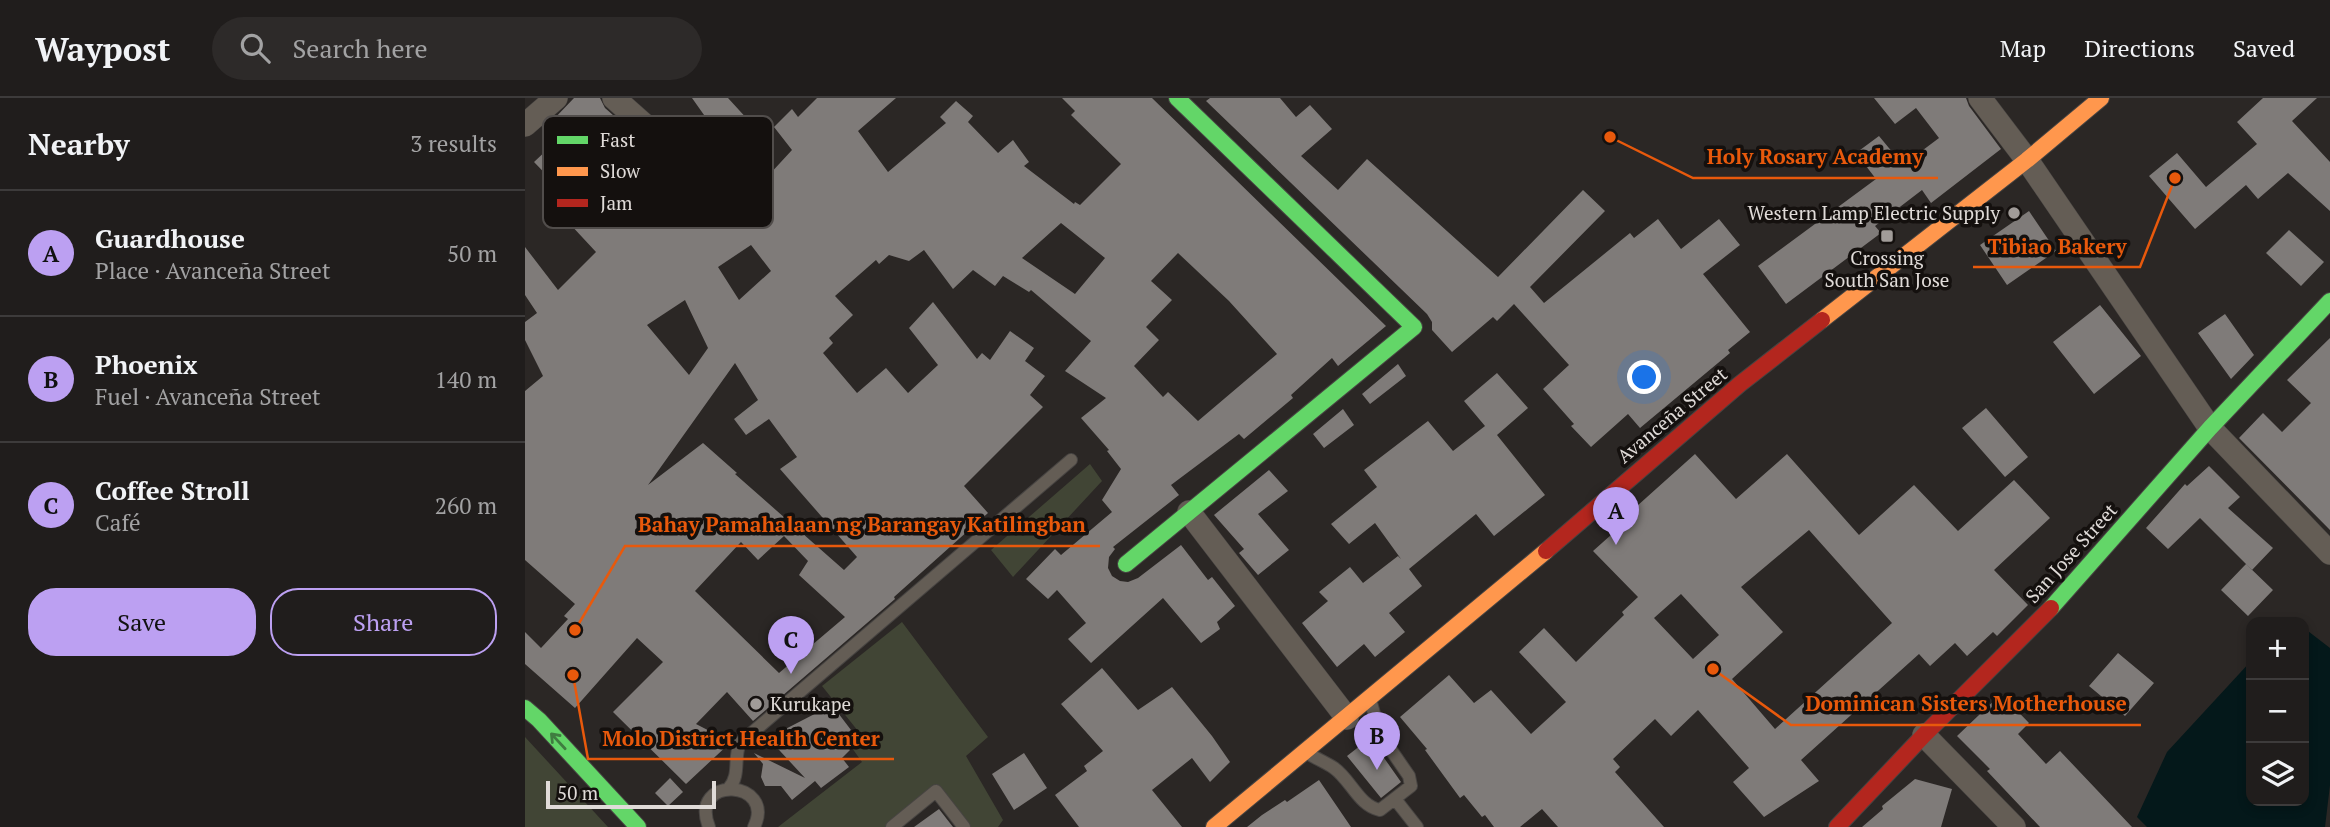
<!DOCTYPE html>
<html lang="en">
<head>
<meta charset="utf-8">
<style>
	:root { --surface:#201d1c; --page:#2d2a29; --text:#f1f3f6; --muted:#a2a2a3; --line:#3d3b3b; --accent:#bca0f2 }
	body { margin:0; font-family:"PT Serif",serif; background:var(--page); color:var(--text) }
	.controls { position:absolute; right:21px; bottom:21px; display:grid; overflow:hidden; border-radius:14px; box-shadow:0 4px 10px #0003 }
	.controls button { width:63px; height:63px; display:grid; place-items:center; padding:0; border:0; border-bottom:2px solid var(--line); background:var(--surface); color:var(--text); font:35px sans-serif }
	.scale { position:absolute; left:21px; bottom:18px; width:170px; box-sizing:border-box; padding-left:7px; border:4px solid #e0dbd8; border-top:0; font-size:19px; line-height:24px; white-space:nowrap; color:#e0dbd8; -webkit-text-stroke:5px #14100e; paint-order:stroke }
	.you { position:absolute; left:1120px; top:280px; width:24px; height:24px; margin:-18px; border:5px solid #fff; border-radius:50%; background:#1a73e8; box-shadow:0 0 0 10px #1a73e833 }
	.badge { display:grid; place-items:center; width:46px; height:46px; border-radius:50%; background:var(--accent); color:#111; font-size:23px; font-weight:700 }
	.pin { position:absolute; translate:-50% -58px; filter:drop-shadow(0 2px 4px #0008) }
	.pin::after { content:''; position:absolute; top:37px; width:24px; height:21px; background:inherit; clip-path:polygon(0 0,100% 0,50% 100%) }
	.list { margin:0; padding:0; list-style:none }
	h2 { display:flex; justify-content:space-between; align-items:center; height:91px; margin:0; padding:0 28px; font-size:30px }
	h2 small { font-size:23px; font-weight:400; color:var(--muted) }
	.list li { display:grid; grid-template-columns:46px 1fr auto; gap:21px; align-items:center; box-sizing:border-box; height:126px; padding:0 28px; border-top:2px solid var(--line) }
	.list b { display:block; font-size:26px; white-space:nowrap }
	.list p { margin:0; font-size:23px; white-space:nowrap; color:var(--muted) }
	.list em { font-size:23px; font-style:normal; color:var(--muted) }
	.actions { display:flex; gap:14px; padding:21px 28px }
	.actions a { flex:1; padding:16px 0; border:2px solid var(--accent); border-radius:28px; text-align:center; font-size:24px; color:var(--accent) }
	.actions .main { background:var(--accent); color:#111 }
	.icon { flex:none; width:38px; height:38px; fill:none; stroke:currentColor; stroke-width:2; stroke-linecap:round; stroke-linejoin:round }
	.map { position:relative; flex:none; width:1805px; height:729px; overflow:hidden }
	header { display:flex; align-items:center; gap:42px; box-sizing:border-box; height:98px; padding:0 35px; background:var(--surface); border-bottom:2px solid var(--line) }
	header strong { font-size:33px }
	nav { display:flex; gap:38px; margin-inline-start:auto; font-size:24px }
	.search { width:490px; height:63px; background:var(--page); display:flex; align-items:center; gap:18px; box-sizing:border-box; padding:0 24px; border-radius:38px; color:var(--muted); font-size:26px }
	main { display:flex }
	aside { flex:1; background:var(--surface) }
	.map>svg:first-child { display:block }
	.green { fill:#414535 }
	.water { fill:#04181a }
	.building { fill:#7f7b79; fill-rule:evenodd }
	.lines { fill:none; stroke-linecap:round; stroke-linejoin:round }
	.lane-casing { stroke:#474442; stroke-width:14 }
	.street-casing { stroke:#474442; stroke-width:24 }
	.fast-casing { stroke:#474442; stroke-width:18 }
	.slow-casing { stroke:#474442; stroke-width:18 }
	.jam-casing { stroke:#474442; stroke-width:18 }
	.lane { stroke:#645d55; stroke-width:12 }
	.street { stroke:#645d55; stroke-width:23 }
	.fast { stroke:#63d668; stroke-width:16 }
	.slow { stroke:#ff974d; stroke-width:16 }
	.jam { stroke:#b3261e; stroke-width:16 }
	.oneway { stroke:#3f7d40 }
	.poi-dot { fill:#a19c99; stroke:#14100e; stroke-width:2.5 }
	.labels { text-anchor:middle; stroke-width:7; stroke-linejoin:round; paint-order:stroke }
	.poi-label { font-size:19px; fill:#e0dbd8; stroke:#14100e; text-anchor:end }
	.street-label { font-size:19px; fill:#e0dbd8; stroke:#14100e }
	.key { fill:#14100e; stroke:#514d4b; stroke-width:2 }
	.key-label { font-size:19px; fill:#e0dbd8 }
	.leader { fill:none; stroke:#e8590c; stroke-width:2.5 }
	.callout-dot { fill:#e8590c; stroke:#14100e; stroke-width:2.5 }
	.callout-label { font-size:21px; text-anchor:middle; font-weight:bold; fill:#e8590c; stroke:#14100e; stroke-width:7; stroke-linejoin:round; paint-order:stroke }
</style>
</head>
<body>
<header>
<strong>Waypost</strong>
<div class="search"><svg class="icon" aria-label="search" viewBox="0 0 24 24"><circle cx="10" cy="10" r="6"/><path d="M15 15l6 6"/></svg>Search here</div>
<nav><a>Map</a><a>Directions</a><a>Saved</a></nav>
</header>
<main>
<aside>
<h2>Nearby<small>3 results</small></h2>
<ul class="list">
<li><span class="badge">A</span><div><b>Guardhouse</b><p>Place · Avanceña Street</p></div><em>50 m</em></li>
<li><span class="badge">B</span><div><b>Phoenix</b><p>Fuel · Avanceña Street</p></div><em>140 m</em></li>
<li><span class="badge">C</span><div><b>Coffee Stroll</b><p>Café</p></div><em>260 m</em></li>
</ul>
<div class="actions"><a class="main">Save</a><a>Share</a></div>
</aside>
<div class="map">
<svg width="1805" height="729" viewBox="0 0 1805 729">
	<rect width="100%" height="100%" fill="#2b2725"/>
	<path class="green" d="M565,366l12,17 -89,96 -22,-27z
		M377,524l86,115 -22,19 37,64 -5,7h-28l-34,-43 -50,41 1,2h-109l84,-65 -15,-21 11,-10 -36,-45z
		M0,639l83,90h-83z"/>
	<path class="water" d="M1779,530l26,20v137l-5,42h-178l-10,-10 30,-65 84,-91v140h53z"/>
	<path class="building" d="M49,0h26l5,10 71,63 11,4 28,34 19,-15 8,10 50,-54 -18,-23 18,-18 6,8 19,-19h79l-38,33 30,41 58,-49 -6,-6 16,-16 17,15 -5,6 30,31 15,-13 16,22 -5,4 50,38 1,-2 5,3 41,-41 -50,-49 4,-4 -13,-13h90l234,228 -48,40 -6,-8 -41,37 2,3 -49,41 -5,-5 -68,51 8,10 -66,52 2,2 -6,8 -1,11 4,8 8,5 8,1 10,-4 43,-33 27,35 4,-3 23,29 -18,16 3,7 -19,14 -38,-45 -72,65 -23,-24 18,-16 -29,-33 -9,9 -22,-20 29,-30 6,6 51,-43 -10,-12 19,-31 -14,-18 2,-1 -28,-32 25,-20 -41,-27 26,-30 -60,-51 -2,2 -26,-16 -8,10 -22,-16 -20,19 -29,-39 -15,11 -20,-6 -10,9 -3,-4 -41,36 18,19 -24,23 4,5 -10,10 34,40 29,-25 22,25 30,-28 -29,-37 24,-26 44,57 5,-6 8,7 20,-29 24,17 -9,13 20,15 -15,19 13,12 -79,79 24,27 -94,84 1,2 -142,122 -26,-29 -31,32 35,18 -45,42 -73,-72 50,-50 -26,-24 -62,70 -50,-44v-32l16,16 27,-29 -4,-3 11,-12 -50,-44v-169l18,-15 -18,-36v-18l12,-9 -12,-18v-48l33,43 38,-38 -27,-29 19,-18 16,15 31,-27 -34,-42 -40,39 -27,-28 32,-30 -13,-12zM536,125l44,35 -30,36 -53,-36zM226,147l20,26 -32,29 -21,-33zM653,155l51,48 48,53 -79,67 -30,-29 -5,5 -29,-31 25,-26 -13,-13 26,-27 -21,-19zM160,202l23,48 -19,27 -42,-50zM210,265l23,37 -24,19 12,16 23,-16 28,38 -17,12 77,88 -13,13 -109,-96 2,-1 -34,-30 -55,42zM259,438l24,25 -9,14 46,42 -66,56 -84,-82 46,-49 17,18z
		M167,0h36l22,24 -51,42 -1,-8 -6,-8 12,-12 -5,-6 10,-8z
		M685,0h70l16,19 14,-12 22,24 -31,27 37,34 29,-31 131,118 85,-87 22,21 -75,76 14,16 86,-70 4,5 24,-19 23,30 38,-30 21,26 -37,29 47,58 -22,18 2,3 -90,75 -12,-14 -37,33 -20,-21 3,-2 -31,-35 26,-24 -55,-61 -17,17 -4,-4 -41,35 -20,-22v-8l-5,-8 -221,-213z
		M1349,0h92l3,8 32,43 -70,54 -9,-13 -47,36 6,7 -95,71 -28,-38 118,-87 -20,-26 23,-17 24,29 36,-27 -23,-30 -21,16z
		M1738,0h54l-25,23 38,41v49l-42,-38 -30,26 -12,-14 -51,44 -46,-53 28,-23 29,34 51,-43 -20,-22z
		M1504,113l27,40 -49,34 -27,-40z
		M1764,132l35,32 -23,24 -35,-33z
		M1575,207l41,51 -47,38 -41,-52z
		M1700,216l29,41 -23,24 -33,-46z
		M1805,240v192l-91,-92 24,-25 19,19 29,-29 -24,-23z
		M873,266l8,12 -36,28 -8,-10z
		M972,275l31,35 -31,27 48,60 -51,41 -18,-22 -67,55 13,17 -33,27 16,19 -30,25 -11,-13 -27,23 -35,-44 26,-22 -9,-9 31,-25 13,16 35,-27 3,3 -26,-36 -26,21 -18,-20 46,-37 -13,-17 64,-49 25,30 32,-25 -21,-25z
		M1461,310l42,49 -23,20 -43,-49z
		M818,311l11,16 -30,23 -11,-14z
		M1170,356l41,45 51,-45 72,81 55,-50 44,46 56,-51 36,38 -56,52 34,35 -31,31 -4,-4 -26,24 -12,-13 -25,23 -11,-12 -118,106 18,21 -55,36 -31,-35 16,-14 -51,-58 -27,26 -16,-17 -42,40 7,8 -5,5 49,55h-106l-16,-18 -22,18h-26l-9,-12 -3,2 -18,-22 -4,3 -35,-48 2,-1 -27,-32 49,-42 25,28 17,-13 40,44 35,-32 -47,-50 25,-24 32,34 48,-47 -2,-3 16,-15 -45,-46 37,-33 -3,-3zM1284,432l83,93 -117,106 -43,-50 51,-47 -42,-45zM1156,496l38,41 -26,24 -39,-41z
		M1684,368l31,31 -12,11 45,40 -21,22 -52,-52 -32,31 -22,-21 39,-44 2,2z
		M744,372l19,21 -30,23 31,36 -31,25 -19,-22 5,-4 -30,-34z
		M1721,466l27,26 -25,26 -27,-26z
		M1593,555l36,30 -29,33 -36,-30z
		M577,570l36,42 34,-23 40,49 18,26 -20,20 -18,-24 -40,32 30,37h-103l-24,-32 32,-24 -3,-5 19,-15 -42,-47z
		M1476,596l28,29 -11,11 28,30 14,-13 72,76h-92l-53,-56 3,-2 -33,-33z
		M307,607l19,25 -11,8 10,12 -8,8 7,9 -28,21 -6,-7 -23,19 -11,-14h-16l-4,-9 2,-13 -9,-11 51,25 -37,-40z
		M845,640l31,44 -20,16 -34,-42z
		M499,655l23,35 -33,22 -22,-36z
		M145,680l13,14 -15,14 -13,-13z
		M1390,681l37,10 -11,38h-79l21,-18 -1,-3z
		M794,682l32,47h-104l15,-12 23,-15 2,2z
		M414,711l14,18h-39z"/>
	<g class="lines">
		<g class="lane-casing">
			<path id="lane" d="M784,656c8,5 18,9 25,14 17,12 25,38 46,42l31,-24 -2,-10 -29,-42 -9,-31
				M204,690c12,-14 4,-30 11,-45l331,-283
				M870,701l22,28
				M184,729c-21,-53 68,-47 45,0
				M367,729l44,-36 28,36"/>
		</g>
		<g class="street-casing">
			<path id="street" d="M89,0l71,63
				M1455,0l47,62 183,268 120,125
				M0,27l31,-27
				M664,414l158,206
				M1399,637l90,92"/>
		</g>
		<g class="fast-casing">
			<path id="fast" d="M601,466l288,-237 -237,-229
				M1526,510l159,-180 120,-127
				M0,610l14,12 99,107"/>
		</g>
		<g class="slow-casing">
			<path id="slow" d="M1297,222l205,-160 74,-62
				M689,729l332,-276"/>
		</g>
		<g class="jam-casing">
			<path id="jam" d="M1021,453l194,-167 82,-64
				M1312,729l87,-92 127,-127"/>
		</g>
		<use href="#lane" class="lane"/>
		<use href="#street" class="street"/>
		<use href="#fast" class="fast"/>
		<use href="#slow" class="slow"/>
		<use href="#jam" class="jam"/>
	</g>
	<defs><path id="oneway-shaft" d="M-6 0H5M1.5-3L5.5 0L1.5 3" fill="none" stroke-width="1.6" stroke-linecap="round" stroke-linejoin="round" transform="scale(1.75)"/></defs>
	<use class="oneway" href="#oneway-shaft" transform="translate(33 643) rotate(-133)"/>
	<g class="poi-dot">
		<circle cx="1489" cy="115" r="7"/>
		<rect x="1355" y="131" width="14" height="14" rx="3.5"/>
		<circle cx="231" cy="606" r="7"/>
	</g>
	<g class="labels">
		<g class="poi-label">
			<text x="1475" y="122">Western Lamp Electric Supply</text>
			<text x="1362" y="167" text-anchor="middle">Crossing<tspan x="1362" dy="22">South San Jose</tspan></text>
			<text x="245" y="613" text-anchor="start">Kurukape</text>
		</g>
		<g class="street-label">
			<text transform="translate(1147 317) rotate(-40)" y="7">Avanceña Street</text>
			<text transform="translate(1546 455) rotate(-48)" y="7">San Jose Street</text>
		</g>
	</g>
	<rect x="18" y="18" width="230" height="112" rx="10" class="key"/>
	<rect x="32" y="38" width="31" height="8" fill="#63d668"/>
	<rect x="32" y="69" width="31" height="9" fill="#ff974d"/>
	<rect x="32" y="101" width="31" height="8" fill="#b3261e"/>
	<g class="key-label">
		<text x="75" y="49">Fast</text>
		<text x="75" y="80">Slow</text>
		<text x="75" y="112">Jam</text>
	</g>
	<path class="leader" d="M1085 39L1168 80H1413M1650 80L1615 169H1448M50 532L100 448H575M1188 571L1266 627H1616M48 577L63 661H369"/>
	<g class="callout-dot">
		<circle cx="1085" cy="39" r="7"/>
		<circle cx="1650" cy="80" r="7"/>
		<circle cx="50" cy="532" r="7"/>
		<circle cx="1188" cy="571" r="7"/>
		<circle cx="48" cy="577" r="7"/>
	</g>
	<g class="callout-label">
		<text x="1290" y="66">Holy Rosary Academy</text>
		<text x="1532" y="156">Tibiao Bakery</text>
		<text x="337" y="434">Bahay Pamahalaan ng Barangay Katilingban</text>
		<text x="1441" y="613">Dominican Sisters Motherhouse</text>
		<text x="216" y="648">Molo District Health Center</text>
	</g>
</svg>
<div class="controls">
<button>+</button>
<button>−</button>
<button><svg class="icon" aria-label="layers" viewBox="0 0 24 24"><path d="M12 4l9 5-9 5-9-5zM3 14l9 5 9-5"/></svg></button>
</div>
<div class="scale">50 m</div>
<div class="you"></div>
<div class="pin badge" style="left:1091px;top:447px">A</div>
<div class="pin badge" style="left:852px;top:672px">B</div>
<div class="pin badge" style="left:266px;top:576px">C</div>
</div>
</main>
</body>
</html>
